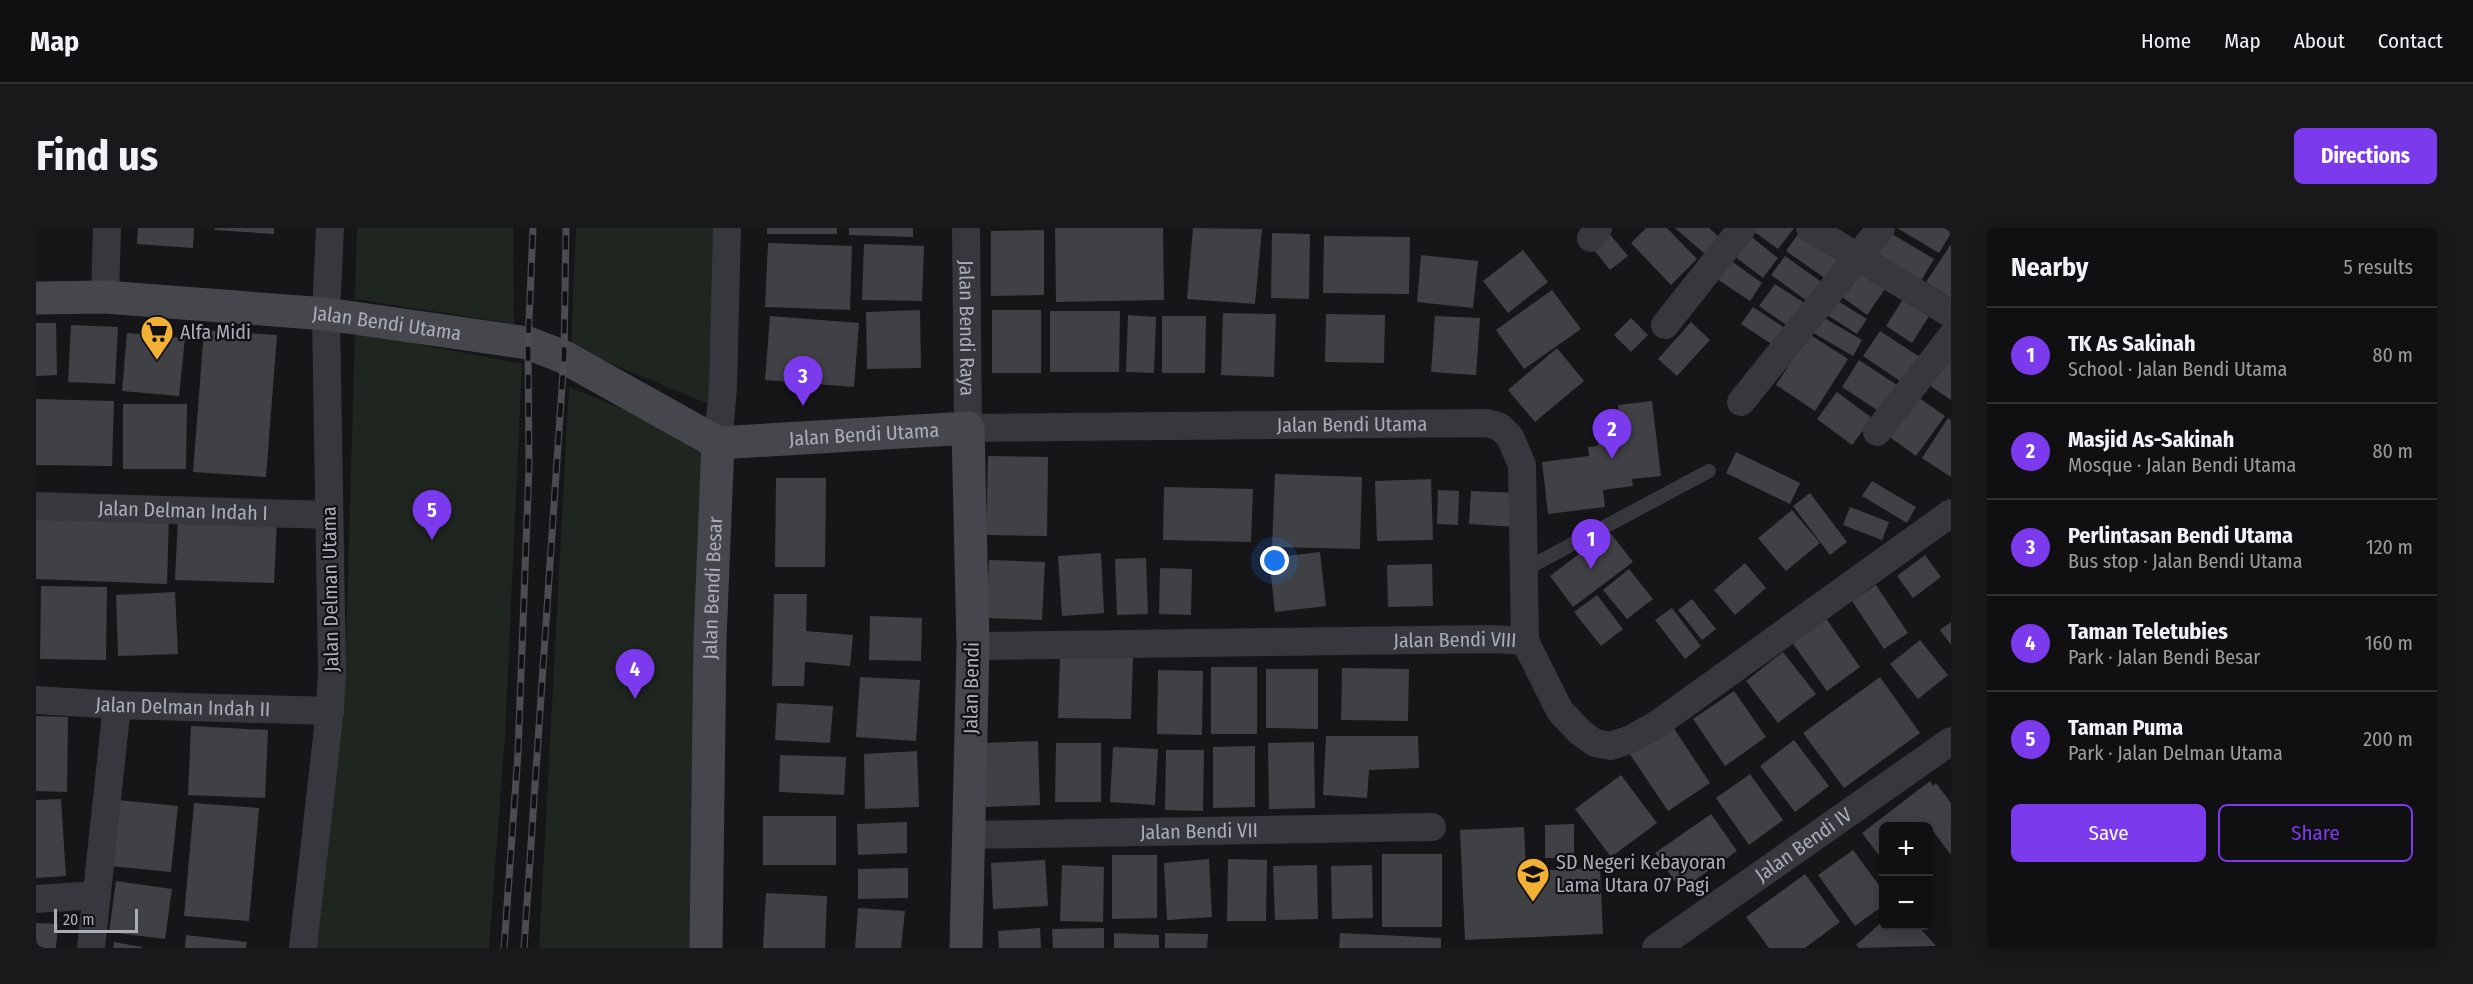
<!DOCTYPE html>
<html lang="en">
<head>
<meta charset="utf-8">
<style>
	:root { --surface:#101012; --page:#19191b; --text:#f1f3f6; --muted:#9c9d9f; --line:#303032; --accent:#7c3aed }
	body { margin:0; font-family:"Fira Sans Condensed",sans-serif; background:var(--page); color:var(--text) }
	.controls { position:absolute; right:18px; bottom:18px; display:grid; overflow:hidden; border-radius:9px; box-shadow:0 3px 15px #0003 }
	.controls button { width:54px; height:54px; display:grid; place-items:center; padding:0; border:0; border-bottom:2px solid var(--line); background:var(--surface); color:var(--text); font:30px sans-serif }
	.scale { position:absolute; left:18px; bottom:15px; width:84px; box-sizing:border-box; padding-left:6px; border:3px solid #a8adb8; border-top:0; font-size:16px; line-height:21px; white-space:nowrap; color:#a8adb8; -webkit-text-stroke:4px #111113; paint-order:stroke }
	.you { position:absolute; left:1239px; top:333px; width:21px; height:21px; margin:-15px; border:4px solid #fff; border-radius:50%; background:#1a73e8; box-shadow:0 0 0 9px #1a73e833 }
	.badge { display:grid; place-items:center; width:39px; height:39px; border-radius:50%; background:var(--accent); color:#fff; font-size:20px; font-weight:700 }
	.pin { position:absolute; translate:-50% -50px; filter:drop-shadow(0 2px 3px #0008) }
	.pin::after { content:''; position:absolute; top:32px; width:21px; height:18px; background:inherit; clip-path:polygon(0 0,100% 0,50% 100%) }
	.list { margin:0; padding:0; list-style:none }
	h2 { display:flex; justify-content:space-between; align-items:center; height:78px; margin:0; padding:0 24px; font-size:26px }
	h2 small { font-size:20px; font-weight:400; color:var(--muted) }
	.list li { display:grid; grid-template-columns:39px 1fr auto; gap:18px; align-items:center; box-sizing:border-box; height:96px; padding:0 24px; border-top:2px solid var(--line) }
	.list b { display:block; font-size:22px; white-space:nowrap }
	.list p { margin:0; font-size:20px; white-space:nowrap; color:var(--muted) }
	.list em { font-size:20px; font-style:normal; color:var(--muted) }
	.actions { display:flex; gap:12px; padding:18px 24px }
	.actions a { flex:1; padding:14px 0; border:2px solid var(--accent); border-radius:9px; text-align:center; font-size:21px; color:var(--accent) }
	.actions .main { background:var(--accent); color:#fff }
	.map { position:relative; flex:none; width:1915px; height:720px; overflow:hidden; border-radius:9px }
	header { display:flex; align-items:center; gap:36px; box-sizing:border-box; height:84px; padding:0 30px; background:var(--surface); border-bottom:2px solid var(--line) }
	header strong { font-size:28px }
	nav { display:flex; gap:33px; margin-inline-start:auto; font-size:21px }
	.intro { display:flex; align-items:center; justify-content:space-between; box-sizing:border-box; height:144px; padding:0 36px }
	h1 { margin:0; font-size:42px }
	.button { padding:15px 27px; border-radius:9px; background:var(--accent); color:#fff; font-size:21px; font-weight:700 }
	main { display:flex; gap:36px; padding:0 36px }
	aside { flex:1; background:var(--surface); border-radius:9px; box-shadow:0 3px 15px #0003 }
	.map>svg:first-child { display:block }
	.green { fill:#1e261f }
	.building { fill:#404145 }
	.lines { fill:none; stroke-linecap:round; stroke-linejoin:round }
	.lane { stroke:#37383d; stroke-width:14 }
	.street { stroke:#37383d; stroke-width:28 }
	.secondary { stroke:#45474d; stroke-width:33 }
	.rail-casing { stroke:#4a4c52; stroke-width:7 }
	.rail { stroke:#111113; stroke-width:4.5; stroke-dasharray:14; stroke-linecap:butt }
	.labels { text-anchor:middle; stroke-width:4.5; stroke-linejoin:round; paint-order:stroke }
	.street-label { font-size:20px; fill:#a8adb8; stroke:#111113 }
	.poi-label { font-size:20px; fill:#a8adb8; stroke:#111113; text-anchor:start }
</style>
</head>
<body>
<header>
<strong>Map</strong>
<nav><a>Home</a><a>Map</a><a>About</a><a>Contact</a></nav>
</header>
<div class="intro"><h1>Find us</h1><a class="button">Directions</a></div>
<main>
<div class="map">
<svg width="1915" height="720" viewBox="0 0 1915 720">
	<rect width="100%" height="100%" fill="#161618"/>
	<path class="green" d="M321,0h156l1,96 -159,-25z
		M540,0h146l3,183 -154,-64z
		M319,104l167,32 -17,372 -16,212h-172l27,-232z
		M533,159l153,63 -8,498h-175z"/>
	<path class="building" d="M102,0h56l-1,20 -56,-4z
		M179,0h59v6l-59,-4z
		M731,0h70v6h-70z
		M813,0h64v9l-64,-2z
		M1019,0h108l1,72 -108,2z
		M1157,0l69,1 -7,75 -68,-5z
		M1610,0h21l30,31 -26,26 -40,-42z
		M1639,0h34l12,11 -14,17z
		M1713,0h45l-16,21z
		M1861,0h54v5l-12,20z
		M1008,2v65l-53,1v-65z
		M1765,2l39,28 -14,21 -40,-28z
		M1708,3l34,27 -15,20 -34,-26z
		M1851,3l47,28 -15,25 -47,-29z
		M1572,4l20,24 -18,14 -19,-24z
		M1236,5l38,1 -1,65 -38,-1z
		M1288,8l86,1 -1,57 -86,-1z
		M732,15l84,3 -2,64 -85,-3z
		M828,16l60,2 -2,55 -60,-1z
		M1915,16v54l-25,-16z
		M1487,22l25,32 -40,31 -25,-32z
		M1385,27l57,6 -5,47 -56,-6z
		M1749,28l38,27 -13,20 -39,-28z
		M1691,30l35,25 -12,18 -36,-24z
		M1826,40l25,18 -20,29 -26,-19z
		M1739,56l34,22 -17,23 -33,-23z
		M1516,62l29,39 -57,40 -28,-39z
		M1869,68l26,17 -19,30 -26,-17z
		M1797,70l34,21 -10,15 -33,-21z
		M1717,79l35,23 -12,17 -35,-23z
		M884,82l1,58 -54,1 -1,-57z
		M956,82h49v63h-49z
		M1014,83h70l-1,61h-69z
		M1187,85l53,1 -2,63 -53,-2z
		M1290,86l59,1 -1,48 -59,-1z
		M1092,87l28,2 -2,56 -28,-1z
		M1783,87l43,25 -9,16 -43,-25z
		M734,88l89,7 -5,64 -89,-7z
		M1126,88h44l-1,57h-43z
		M1399,88l45,2 -4,57 -45,-3z
		M1595,90l17,17 -17,17 -17,-17z
		M1655,94l19,18 -33,36 -19,-17z
		M0,95h20l1,52 -21,1z
		M35,97l47,2 -3,57 -47,-2z
		M168,102l73,5 -11,142 -73,-5z
		M1844,103l43,28 -17,26 -43,-29z
		M91,105l58,5 -6,58 -57,-5z
		M1773,106l39,25 -33,52 -39,-26z
		M1521,120l27,33 -49,41 -27,-32z
		M1915,125v47l-25,-17z
		M1823,132l44,29 -17,27 -44,-29z
		M1801,164l35,26 -20,27 -35,-26z
		M1879,167l30,21 -29,40 -29,-21z
		M0,171l78,2 -2,65 -76,-1z
		M1616,173l9,75 -29,3 1,7 -30,4 2,17 -57,7 -6,-52 47,-6 -1,-9 10,-1 -1,-17 24,-3 -3,-21z
		M87,176h64l-1,65h-63z
		M1912,190l3,2v57l-29,-19z
		M1700,224l64,31 -10,21 -64,-31z
		M952,228l60,1 -1,79 -61,-1z
		M1239,246l87,3 -2,72 -88,-2z
		M740,250h50l-1,89h-50z
		M1395,251l2,61 -56,1 -2,-60z
		M1836,253l44,26 -9,16 -45,-27z
		M1128,259l89,2 -2,53 -88,-2z
		M1402,262l21,1 -1,34 -21,-1z
		M1435,263l47,2 -2,34 -47,-3z
		M1774,265l37,49 -17,13 -37,-49z
		M1814,279l39,15 -7,18 -39,-15z
		M0,282l133,6 -2,68 -131,-5z
		M1756,282l28,33 -34,28 -28,-33z
		M142,288l99,4 -3,63 -99,-3z
		M1573,303l24,31 -60,45 -23,-31z
		M1284,324l6,54 -51,6 -6,-54z
		M1065,325l3,60 -42,3 -4,-60z
		M1889,327l16,22 -28,21 -16,-22z
		M1110,330l2,56 -31,1 -2,-56z
		M953,332l56,2 -3,58 -56,-2z
		M1709,335l21,25 -31,27 -21,-25z
		M1396,336l1,42 -45,1 -1,-42z
		M1124,340l32,1 -1,46 -32,-1z
		M1593,341l24,30 -26,20 -24,-29z
		M1840,357l32,48 -24,16 -32,-48z
		M5,358l66,1 -1,73 -66,-1z
		M139,364l3,62 -60,2 -2,-61z
		M738,366h33l-1,37 47,4 -3,31 -45,-4 -1,24h-32z
		M1561,367l26,34 -22,17 -27,-34z
		M1656,371l24,30 -14,11 -24,-30z
		M1636,380l29,38 -16,13 -30,-39z
		M834,388l52,2 -1,43 -52,-1z
		M1789,389l35,50 -33,24 -36,-50z
		M1915,394v23l-11,-15z
		M1884,412l28,35 -30,24 -28,-35z
		M1747,424l33,42 -38,29 -32,-42z
		M1024,429l73,1 -2,61 -73,-1z
		M1175,439h46v67h-46z
		M1306,440l67,1 -1,52 -67,-1z
		M1230,441h52v60l-52,-1z
		M1122,442l45,1 -1,64 -45,-1z
		M824,449l60,3 -4,61 -60,-4z
		M1844,449l40,56 -76,55 -41,-55z
		M1698,463l32,46 -41,29 -32,-47z
		M741,475l56,3 -3,37 -55,-3z
		M0,488l32,1 -1,75 -31,-1z
		M1635,496l39,59 -42,28 -39,-58z
		M155,498l77,4 -3,68 -77,-3z
		M1290,508h92l1,32 -50,2 -2,28 -44,-3z
		M1758,512l35,46 -34,26 -35,-46z
		M1002,513l2,64 -54,2 -2,-64z
		M1278,514l1,66 -46,1 -1,-66z
		M1020,515h45v59h-46z
		M1219,518v61l-42,1v-61z
		M1077,519l45,2 -3,56 -45,-3z
		M1130,522h38l-1,61 -38,-1z
		M881,523l2,56 -54,2 -1,-55z
		M744,527l66,2 -2,38 -65,-3z
		M1714,546l33,46 -34,25 -33,-47z
		M1585,547l36,48 -46,34 -36,-48z
		M1894,553l3,5 3,-3 15,20v52l-18,-24 -4,4v-9h-45v36l-22,-29z
		M25,571l5,77 -30,2v-78z
		M82,572l60,6 -7,66 -60,-6z
		M158,575l65,5 -10,113 -65,-5z
		M1675,586l26,37 -56,39 -26,-37z
		M727,588h73v49h-73z
		M871,594v31l-49,2 -1,-31z
		M1538,596v34h-29v-33z
		M1488,599l2,44 74,-3 3,66 -138,6 -5,-110z
		M1817,622l31,42v13l-29,21 -37,-51z
		M1346,626h60v73h-60z
		M1076,627h45v63l-45,1z
		M1173,631l3,58 -45,3 -3,-57z
		M1192,631l39,1 -1,61h-39z
		M1009,632l3,46 -55,3 -2,-46z
		M1026,637l42,2 -1,55 -43,-1z
		M1281,637l1,54 -43,1 -2,-54z
		M1336,637l1,53 -41,1 -1,-53z
		M872,640v30l-50,1v-30z
		M1769,646l35,48 -35,26h-36l-23,-31z
		M80,653l56,8 -7,50 -56,-7z
		M730,665l61,3 -2,52h-62z
		M822,680l47,3 -4,37h-46z
		M1848,692v6h34l18,20 -77,2 -3,-3z
		M0,695l22,1 -2,24h-20z
		M1004,700l1,20h-42l-1,-17z
		M1068,700v20h-51l-1,-19z
		M1078,705l45,2v13h-45z
		M1129,705l43,1 -1,14h-42z
		M1304,705l101,5v10h-102z
		M150,707l61,7 -1,6h-61z
		M78,714l28,5v1h-29z"/>
	<g class="lines">
		<path class="lane" d="M1488,342l185,-99"/>
		<g class="street">
			<path id="s1" d="M930,0l2,200 519,-5 13,4 10,10 12,28 3,176 35,70 20,21 15,11 16,3 20,-7 25,-14 295,-212"/>
			<path d="M1774,0l141,86"/>
			<path d="M1555,10l7,-10"/>
			<path d="M69,69l2,-69"/>
			<path d="M1629,97l77,-97"/>
			<path d="M1705,174l140,-174"/>
			<path d="M1841,204l74,-95"/>
			<path d="M682,215l5,-55 4,-160"/>
			<path id="s2" d="M0,278l293,9"/>
			<path id="s3" d="M937,418l520,-7 32,2"/>
			<path id="s4" d="M0,472l81,5 213,6"/>
			<path id="s5" d="M932,607l464,-8"/>
			<path d="M0,671l61,-4"/>
			<path d="M55,720l26,-243"/>
			<path d="M267,720l27,-237 2,-40 -6,-357 4,-86"/>
			<path id="s6" d="M1620,720l295,-207"/>
		</g>
		<g class="secondary">
			<path id="s7" d="M0,70l69,-1 221,17 202,29 36,14 154,86 250,-15 5,218 -7,302"/>
			<path id="s8" d="M670,720l4,-309 8,-196"/>
		</g>
		<g class="rail-casing">
			<path id="rail" d="M468,720l14,-195 11,-286 -1,-124 5,-115
				M488,720l40,-591 2,-129"/>
		</g>
		<use href="#rail" class="rail"/>
	</g>
	<defs>
		<g id="supermarket-pin" transform="scale(1.725)"><path d="M0 17L-7.5 6A9.5 9.5 0 1 1 7.5 6Z" fill="#f2b134" stroke="#111113"/><path d="M-6-5.5h2.5l.6 2H6L4.5 2H-2.5L-4.4-4H-6ZM-1.5 3.2a1.3 1.3 0 1 0 .1 0ZM3 3.2a1.3 1.3 0 1 0 .1 0Z" fill="#111"/></g>
		<g id="school-pin" transform="scale(1.725)"><path d="M0 17L-7.5 6A9.5 9.5 0 1 1 7.5 6Z" fill="#f2b134" stroke="#111113"/><path d="M0-5L7-2L0 1L-7-2ZM-4 1L0 2.5L4 1V4Q0 6-4 4Z" fill="#111"/></g>
	</defs>
	<g fill-rule="evenodd">
		<use href="#supermarket-pin" x="121" y="104"/>
		<use href="#school-pin" x="1497" y="646"/>
	</g>
	<g class="labels">
		<g class="street-label">
			<text dy="7" stroke="none"><textPath href="#s7" startOffset="352">Jalan Bendi Utama</textPath></text>
			<text dy="7" stroke="none"><textPath href="#s1" startOffset="100">Jalan Bendi Raya</textPath></text>
			<text dy="7" stroke="none"><textPath href="#s1" startOffset="584">Jalan Bendi Utama</textPath></text>
			<text dy="7" stroke="none"><textPath href="#s7" startOffset="856">Jalan Bendi Utama</textPath></text>
			<text dy="7" stroke="none"><textPath href="#s2" startOffset="147">Jalan Delman Indah I</textPath></text>
			<text dy="7" stroke="none"><textPath href="#s8" startOffset="360">Jalan Bendi Besar</textPath></text>
			<text transform="translate(294 361) rotate(-91)" y="7">Jalan Delman Utama</text>
			<text dy="7" stroke="none"><textPath href="#s3" startOffset="482">Jalan Bendi VIII</textPath></text>
			<text transform="translate(935 460) rotate(-89)" y="7">Jalan Bendi</text>
			<text dy="7" stroke="none"><textPath href="#s4" startOffset="147">Jalan Delman Indah II</textPath></text>
			<text dy="7" stroke="none"><textPath href="#s5" startOffset="231">Jalan Bendi VII</textPath></text>
			<text dy="7" stroke="none"><textPath href="#s6" startOffset="180">Jalan Bendi IV</textPath></text>
		</g>
		<g class="poi-label">
			<text x="144" y="111">Alfa Midi</text>
			<text x="1520" y="641">SD Negeri Kebayoran<tspan x="1520" dy="23">Lama Utara 07 Pagi</tspan></text>
		</g>
	</g>
</svg>
<div class="controls">
<button>+</button>
<button>−</button>
</div>
<div class="scale">20 m</div>
<div class="you"></div>
<div class="pin badge" style="left:1555px;top:341px">1</div>
<div class="pin badge" style="left:1576px;top:231px">2</div>
<div class="pin badge" style="left:767px;top:178px">3</div>
<div class="pin badge" style="left:599px;top:471px">4</div>
<div class="pin badge" style="left:396px;top:312px">5</div>
</div>
<aside>
<h2>Nearby<small>5 results</small></h2>
<ul class="list">
<li><span class="badge">1</span><div><b>TK As Sakinah</b><p>School · Jalan Bendi Utama</p></div><em>80 m</em></li>
<li><span class="badge">2</span><div><b>Masjid As-Sakinah</b><p>Mosque · Jalan Bendi Utama</p></div><em>80 m</em></li>
<li><span class="badge">3</span><div><b>Perlintasan Bendi Utama</b><p>Bus stop · Jalan Bendi Utama</p></div><em>120 m</em></li>
<li><span class="badge">4</span><div><b>Taman Teletubies</b><p>Park · Jalan Bendi Besar</p></div><em>160 m</em></li>
<li><span class="badge">5</span><div><b>Taman Puma</b><p>Park · Jalan Delman Utama</p></div><em>200 m</em></li>
</ul>
<div class="actions"><a class="main">Save</a><a>Share</a></div>
</aside>
</main>
</body>
</html>
